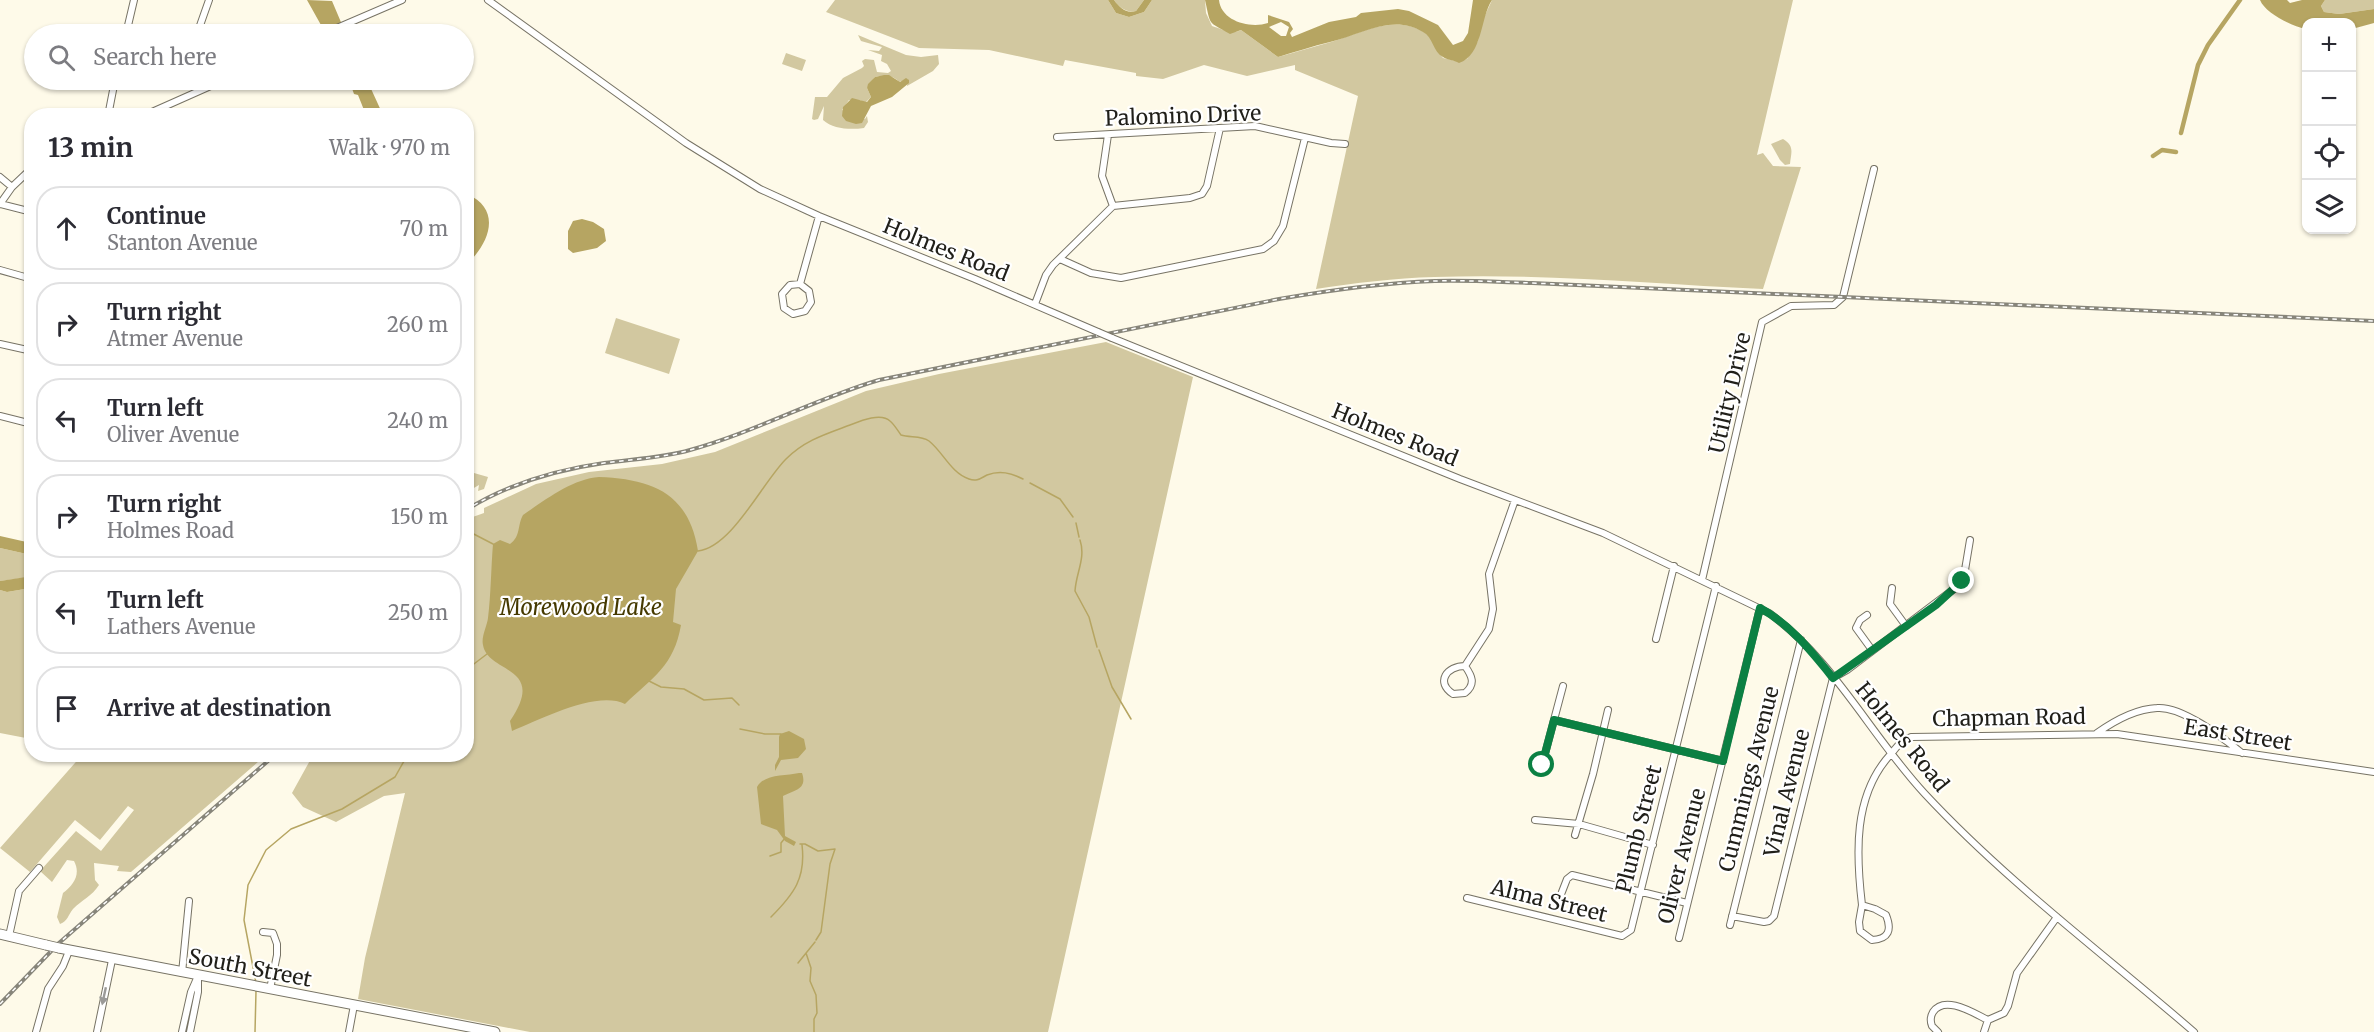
<!DOCTYPE html>
<html lang="en">
<head>
<meta charset="utf-8">
<style>
	:root { --surface:#fff; --page:#f2f2f3; --text:#2b2b33; --muted:#7c7c81; --line:#e1e1e2 }
	body { margin:0; font-family:Merriweather,serif; background:var(--page); color:var(--text) }
	.controls { position:absolute; right:18px; top:18px; display:grid; overflow:hidden; border-radius:12px; box-shadow:0 2px 4px #0004 }
	.controls button { width:54px; height:54px; display:grid; place-items:center; padding:0; border:0; border-bottom:2px solid var(--line); background:var(--surface); color:var(--text); font:30px sans-serif }
	.stop { position:absolute; width:18px; height:18px; margin:-14px; border:4px solid #0b8043; border-radius:50%; background:#fff }
	.stop.end { background:#0b8043; border-color:#fff; box-shadow:0 2px 6px #0008 }
	.list { margin:0; padding:0; list-style:none }
	h2 { display:flex; justify-content:space-between; align-items:center; height:78px; margin:0; padding:0 24px; font-size:26px }
	h2 small { font-size:20px; font-weight:400; color:var(--muted) }
	.list li { display:grid; grid-template-columns:39px 1fr auto; gap:18px; align-items:center; box-sizing:border-box; height:84px; margin:0 12px 12px; padding:0 12px; border:2px solid var(--line); border-radius:24px }
	.list b { display:block; font-size:22px; white-space:nowrap }
	.list p { margin:0; font-size:20px; white-space:nowrap; color:var(--muted) }
	.list em { font-size:20px; font-style:normal; color:var(--muted) }
	.icon { flex:none; width:33px; height:33px; fill:none; stroke:currentColor; stroke-width:2; stroke-linecap:round; stroke-linejoin:round }
	.map { position:relative; flex:none; width:2374px; height:1032px; overflow:hidden }
	.search { position:absolute; background:var(--surface); box-shadow:0 2px 4px #0004; left:24px; top:24px; width:450px; height:66px; display:flex; align-items:center; gap:15px; box-sizing:border-box; padding:0 21px; border-radius:33px; color:var(--muted); font-size:22px }
	.panel { position:absolute; background:var(--surface); box-shadow:0 2px 4px #0004; left:24px; top:108px; width:450px; height:654px; border-radius:24px }
	.map>svg:first-child { display:block }
	.green { fill:#d2c8a0 }
	.water { fill:#b6a562; fill-rule:evenodd }
	.lines { fill:none; stroke-linecap:round; stroke-linejoin:round }
	.stream { stroke:#b6a562; stroke-width:1.5 }
	.canal { stroke:#b6a562; stroke-width:4.5 }
	.minor-casing { stroke:#777365; stroke-width:8 }
	.highway-casing { stroke:#777365; stroke-width:11 }
	.minor { stroke:#fff; stroke-width:6 }
	.highway { stroke:#fff; stroke-width:9 }
	.rail-casing { stroke:#87857a; stroke-width:4 }
	.rail { stroke:#fff; stroke-width:1.5; stroke-dasharray:4.5; stroke-linecap:butt }
	.minor-bridge-casing { stroke:#777365; stroke-width:8; stroke-linecap:butt }
	.highway-bridge-casing { stroke:#777365; stroke-width:11; stroke-linecap:butt }
	.minor-bridge { stroke:#fff; stroke-width:6 }
	.highway-bridge { stroke:#fff; stroke-width:9 }
	.oneway { fill:#9b9a98 }
	.route { stroke:#0b8043; stroke-width:8 }
	.labels { text-anchor:middle; stroke-width:4.5; stroke-linejoin:round; paint-order:stroke }
	.street-label { font-size:21px; fill:#201f19; stroke:#fff }
	.water-label { font-size:22px; font-style:italic; fill:#453900; stroke:#fff }
</style>
</head>
<body>
<div class="map">
<svg width="2374" height="1032" viewBox="0 0 2374 1032">
	<rect width="100%" height="100%" fill="#fefae9"/>
	<path class="green" d="M835,0h273l8,13 13,4 15,-5 8,-12h53l1,13 6,13c10,3 19,9 29,4l37,27c18,-5 35,-10 53,-15 29,-9 64,-28 93,-10 9,6 12,18 19,26l13,3 11,-2 11,-18 3,-17 11,-24h301l-36,155 6,-2 10,13 28,1 -38,122c-109,-5 -219,-16 -329,-12 -39,1 -79,6 -118,12l42,-193 -63,-26v-5l-48,11 -43,-11 -41,14 -27,-3v-3l-71,-13 -2,6 -74,-16 -70,-2 -93,-36z
		M1114,0h30l-8,11c-10,2 -16,-3 -22,-11z
		M2325,0h49v9l-35,5 -15,-2 -3,-6z
		M858,35l48,20 15,2 17,-2 1,9 -6,7 -26,15 1,-7 -9,3c-6,-7 -15,-7 -24,-5l-8,11 4,9 -6,6 -5,-3h-11l-7,10 23,9 2,-3 1,6 -4,6c-14,2 -31,1 -41,-8l1,-14 -6,13 -4,1 -2,-1 3,-22h12l16,-19 19,-10 2,-2 -2,-5 3,-2 9,1 3,12 11,1 3,-2 -4,-7 -6,-3 1,-6 -14,-5 11,1 3,-4 -21,-6z
		M786,53l20,7 -4,11 -20,-7z
		M1783,139c12,7 8,14 7,25l-5,1 -5,-5 -9,-16z
		M616,318l64,21 -11,35 -64,-21z
		M1106,342l87,35 -145,655h-518l-172,-33 7,-41 40,-165 -21,3 -48,26 -33,-15 -11,-14 21,-38 153,-1 1,-235 17,-6v-5l52,-24 53,-12 73,-8 53,-12 151,-61 73,-17z
		M467,471l21,6 -4,12 -6,2 1,-6 -12,7z
		M0,548l31,7v22l-31,4z
		M31,588v151l-31,-6v-143l7,2z
		M82,755h184l-135,117 -14,-1 2,-5 -25,-3 1,17 4,5c-7,11 -17,15 -26,24 -5,6 -5,12 -13,15l-3,-7 6,-24c11,-8 18,-19 11,-32l-7,-1 -15,22 -12,-11 36,-40 25,20 33,-41 -6,-4 -28,34 -25,-20 -45,52 -30,-24z"/>
	<path class="water" d="M307,0l25,1 14,33h-20z
		M1108,0h6c6,8 12,14 22,11l8,-11h8l-8,12 -15,5 -13,-4z
		M1205,0h14c2,21 31,29 49,23v-8l21,7 4,7 -3,4 2,4 37,-15 27,-5 5,-4 37,-4 11,2 29,14 15,20 10,-4 5,-8 5,-33h19c-12,18 -9,55 -33,63 -5,-3 -12,-3 -16,-6 -10,-5 -10,-20 -20,-25 -30,-19 -63,3 -93,10 -17,4 -35,10 -52,15l-37,-27 -11,4c-23,-13 -19,-8 -25,-34zM1281,22l8,5 -3,9h-5l-12,-9z
		M2260,0h27l3,3 12,-3h23l-4,6 3,6 15,2 35,-5v14l-22,6v-7h-46l-1,7c-13,-3 -40,-16 -45,-29z
		M884,75h5l11,7 6,-4 3,2v3l-17,14 -21,9 -9,17 -6,1 -10,-3 -4,-5 1,-9 9,-9 15,4 4,-5 -4,-9 1,-4 7,-7z
		M349,80h18l16,35h-17l-8,-20 -4,-1z
		M467,194c35,15 23,49 0,70z
		M582,219l11,3 11,7 2,12 -9,7 -24,5 -5,-4v-18l5,-10z
		M599,477c53,2 90,16 99,74l-22,38 -3,33 8,3c-7,41 -28,52 -56,79 -29,-14 -85,16 -113,27l-2,-10c38,-56 -22,-47 -27,-76 -2,-8 4,-19 5,-27 3,-24 3,-50 5,-74l7,-4 10,4c11,-8 7,-18 13,-29 22,-15 49,-36 76,-38z
		M0,536l31,7v12l-31,-7z
		M26,577h5v11l-24,4 -7,-2v-9z
		M789,731l15,8 2,10 -8,9 -17,2 -6,11v-6l4,-8v-20l1,-3z
		M799,773h3c6,17 -9,17 -19,23l2,40 11,6 -2,4 -9,-5 -8,-11 -16,-6 -4,-37c7,-13 28,-11 42,-14z"/>
	<g class="lines">
		<path class="stream" d="M1030,483l30,16 13,18
			M1076,523l3,14
			M466,530l27,14
			M1080,540c6,18 -4,33 -5,51l14,26 8,30
			M698,551c34,-4 64,-68 88,-92 19,-19 40,-25 64,-34 10,-4 31,-13 40,-4 4,3 8,10 11,14 9,3 20,0 28,6 14,11 22,32 40,38 8,3 12,-1 18,-4 13,-5 24,-2 36,4
			M1099,650l13,37 19,32
			M466,670l21,-16
			M649,681l12,6 23,2 20,11 28,-2 7,7
			M740,729l25,5h16
			M800,844h5l13,7 17,-2 -5,15 -9,68 -5,8
			M770,856l11,-4v-9l4,-5
			M771,917c23,-23 35,-39 31,-72
			M806,953l5,15 -1,13 6,14 1,18 -3,6v13
			M798,963l17,-21
			M256,983l-12,-63 4,-35 18,-35 25,-21 51,-20 53,-32 13,-23
			M255,1032l1,-41"/>
		<path class="canal" d="M2181,133l17,-68 10,-20 32,-45
			M2153,156l9,-6 14,2"/>
		<g class="minor-casing">
			<path id="minor" d="M488,0l198,143 74,46 59,27 156,63 123,53
				M126,34l8,-34
				M197,34l12,-34
				M323,34l79,-34
				M108,116l7,-36
				M143,116l81,-36
				M1057,137l198,-11 76,17 14,1
				M0,177l12,10
				M0,204l12,-17 20,-19
				M0,204l32,8
				M1113,206l77,-8 12,-4 5,-8 13,-58
				M1060,259l31,14 30,5 142,-29 11,-8 9,-15 22,-88
				M0,270l32,9
				M800,284l-10,1 -8,9 2,14 9,6 12,-3 6,-9 -2,-11 -9,-7 19,-68
				M1035,304l11,-29 7,-10 60,-59 -11,-30 6,-41
				M1112,338l348,141 143,54 166,80c65,47 102,123 156,181 82,88 179,160 269,238
				M0,344l32,7
				M0,416l32,8
				M1702,580l60,-258 29,-16 43,-1 9,-8 31,-128
				M1892,588l-2,16 16,22
				M1867,615l-7,5 -4,8 16,22
				M1656,639l18,-73
				M1465,666c-18,0 -30,16 -12,28l12,-1c11,-9 7,-17 0,-27l24,-37 4,-20 -4,-35 26,-74
				M1554,720l169,41
				M2097,733c17,-12 38,-24 60,-25 25,-2 65,29 85,45
				M1542,765l21,-79
				M1535,820l44,4 74,21
				M1575,835l18,-61 15,-64
				M1560,897l7,-18 5,-4 115,28
				M1467,898l155,38 9,-6 85,-344
				M1862,905l-3,17 1,9 12,9c17,-1 20,-10 14,-25l-11,-6 -13,-4c-6,-51 -9,-109 28,-150 7,-8 10,-14 21,-18l206,-3 257,38
				M1732,916l32,6 5,-1 5,-5 59,-238 14,-8 111,-84 6,-10 6,-36
				M1730,925l71,-285
				M263,932l10,1 4,11v11l-7,34
				M9,936l10,-45 20,-23
				M1679,938l81,-330
				M182,973l7,-72
				M36,1032l12,-43 15,-23 6,-15
				M97,1032l15,-72
				M182,1032l9,-40 7,-16
				M190,1032l8,-40v-15
				M349,1032l5,-27
				M1938,1032l-6,-6c-2,-5 -2,-9 1,-14 12,-18 42,2 55,8l16,-7 4,-7 9,-33 40,-56
				M1984,1032l4,-12"/>
		</g>
		<g class="highway-casing">
			<path id="highway" d="M0,934l46,11
				M59,948l436,84"/>
		</g>
		<use href="#minor" class="minor"/>
		<use href="#highway" class="highway"/>
		<g class="rail-casing">
			<path id="rail" d="M466,510c42,-26 89,-40 138,-47 29,-4 58,-5 86,-13 65,-18 125,-51 189,-70l400,-81c52,-9 103,-16 156,-18 32,-1 65,1 97,2l842,38
				M0,1004l59,-61 217,-189"/>
		</g>
		<use href="#rail" class="rail"/>
		<g class="minor-bridge-casing">
			<path id="minor-bridge" d="M1098,332l14,6"/>
		</g>
		<g class="highway-bridge-casing">
			<path id="highway-bridge" d="M46,945l13,3"/>
		</g>
		<use href="#minor-bridge" class="minor-bridge"/>
		<use href="#highway-bridge" class="highway-bridge"/>
	</g>
	<defs><path id="oneway-solid" d="M-6-.8H1V-3.2L6.5 0L1 3.2V.8H-6Z" transform="scale(1.5)"/></defs>
	<use class="oneway" href="#oneway-solid" transform="translate(104 996) rotate(102)"/>
	<g class="lines">
		<path class="route" d="M1542,765l12,-45 169,41 37,-153c30,16 52,44 73,70l103,-73 26,-24"/>
	</g>
	<g class="labels">
		<g class="street-label">
			<text transform="translate(1183 116) rotate(-2)" y="7">Palomino Drive</text>
			<text transform="translate(946 250) rotate(22)" y="7">Holmes Road</text>
			<text transform="translate(1730 393) rotate(-77)" y="7">Utility Drive</text>
			<text transform="translate(1395 435) rotate(22)" y="7">Holmes Road</text>
			<text transform="translate(2009 718) rotate(-1)" y="7">Chapman Road</text>
			<text transform="translate(2238 735) rotate(9)" y="7">East Street</text>
			<text transform="translate(1902 737) rotate(51)" y="7">Holmes Road</text>
			<text transform="translate(1749 779) rotate(-76)" y="7">Cummings Avenue</text>
			<text transform="translate(1787 793) rotate(-76)" y="7">Vinal Avenue</text>
			<text transform="translate(1639 829) rotate(-76)" y="7">Plumb Street</text>
			<text transform="translate(1682 856) rotate(-76)" y="7">Oliver Avenue</text>
			<text transform="translate(1549 901) rotate(14)" y="7">Alma Street</text>
			<text transform="translate(250 968) rotate(11)" y="7">South Street</text>
		</g>
		<g class="water-label">
			<text x="581" y="615">Morewood Lake</text>
		</g>
	</g>
</svg>
<div class="controls">
<button>+</button>
<button>−</button>
<button><svg class="icon" aria-label="locate" viewBox="0 0 24 24"><circle cx="12" cy="12" r="6"/><path d="M12 2v4M12 18v4M2 12h4M18 12h4"/></svg></button>
<button><svg class="icon" aria-label="layers" viewBox="0 0 24 24"><path d="M12 4l9 5-9 5-9-5zM3 14l9 5 9-5"/></svg></button>
</div>
<div class="stop" style="left:1542px;top:765px"></div>
<div class="stop end" style="left:1962px;top:581px"></div>
<div class="search"><svg class="icon" aria-label="search" viewBox="0 0 24 24"><circle cx="10" cy="10" r="6"/><path d="M15 15l6 6"/></svg>Search here</div>
<section class="panel">
<h2>13 min<small>Walk · 970 m</small></h2>
<ul class="list">
<li><svg class="icon" aria-label="ahead" viewBox="0 0 24 24"><path d="M12 20V5M6 11l6-6 6 6"/></svg><div><b>Continue</b><p>Stanton Avenue</p></div><em>70 m</em></li>
<li><svg class="icon" aria-label="right" viewBox="0 0 24 24"><path d="M7 20v-9h11M14 6l5 5-5 5"/></svg><div><b>Turn right</b><p>Atmer Avenue</p></div><em>260 m</em></li>
<li><svg class="icon" aria-label="left" viewBox="0 0 24 24"><path d="M17 20v-9H6M10 6l-5 5 5 5"/></svg><div><b>Turn left</b><p>Oliver Avenue</p></div><em>240 m</em></li>
<li><svg class="icon" aria-label="right" viewBox="0 0 24 24"><path d="M7 20v-9h11M14 6l5 5-5 5"/></svg><div><b>Turn right</b><p>Holmes Road</p></div><em>150 m</em></li>
<li><svg class="icon" aria-label="left" viewBox="0 0 24 24"><path d="M17 20v-9H6M10 6l-5 5 5 5"/></svg><div><b>Turn left</b><p>Lathers Avenue</p></div><em>250 m</em></li>
<li><svg class="icon" aria-label="arrive" viewBox="0 0 24 24"><path d="M6 21V4h12l-3 4 3 4H6"/></svg><div><b>Arrive at destination</b></div></li>
</ul>
</section>
</div>
</body>
</html>
